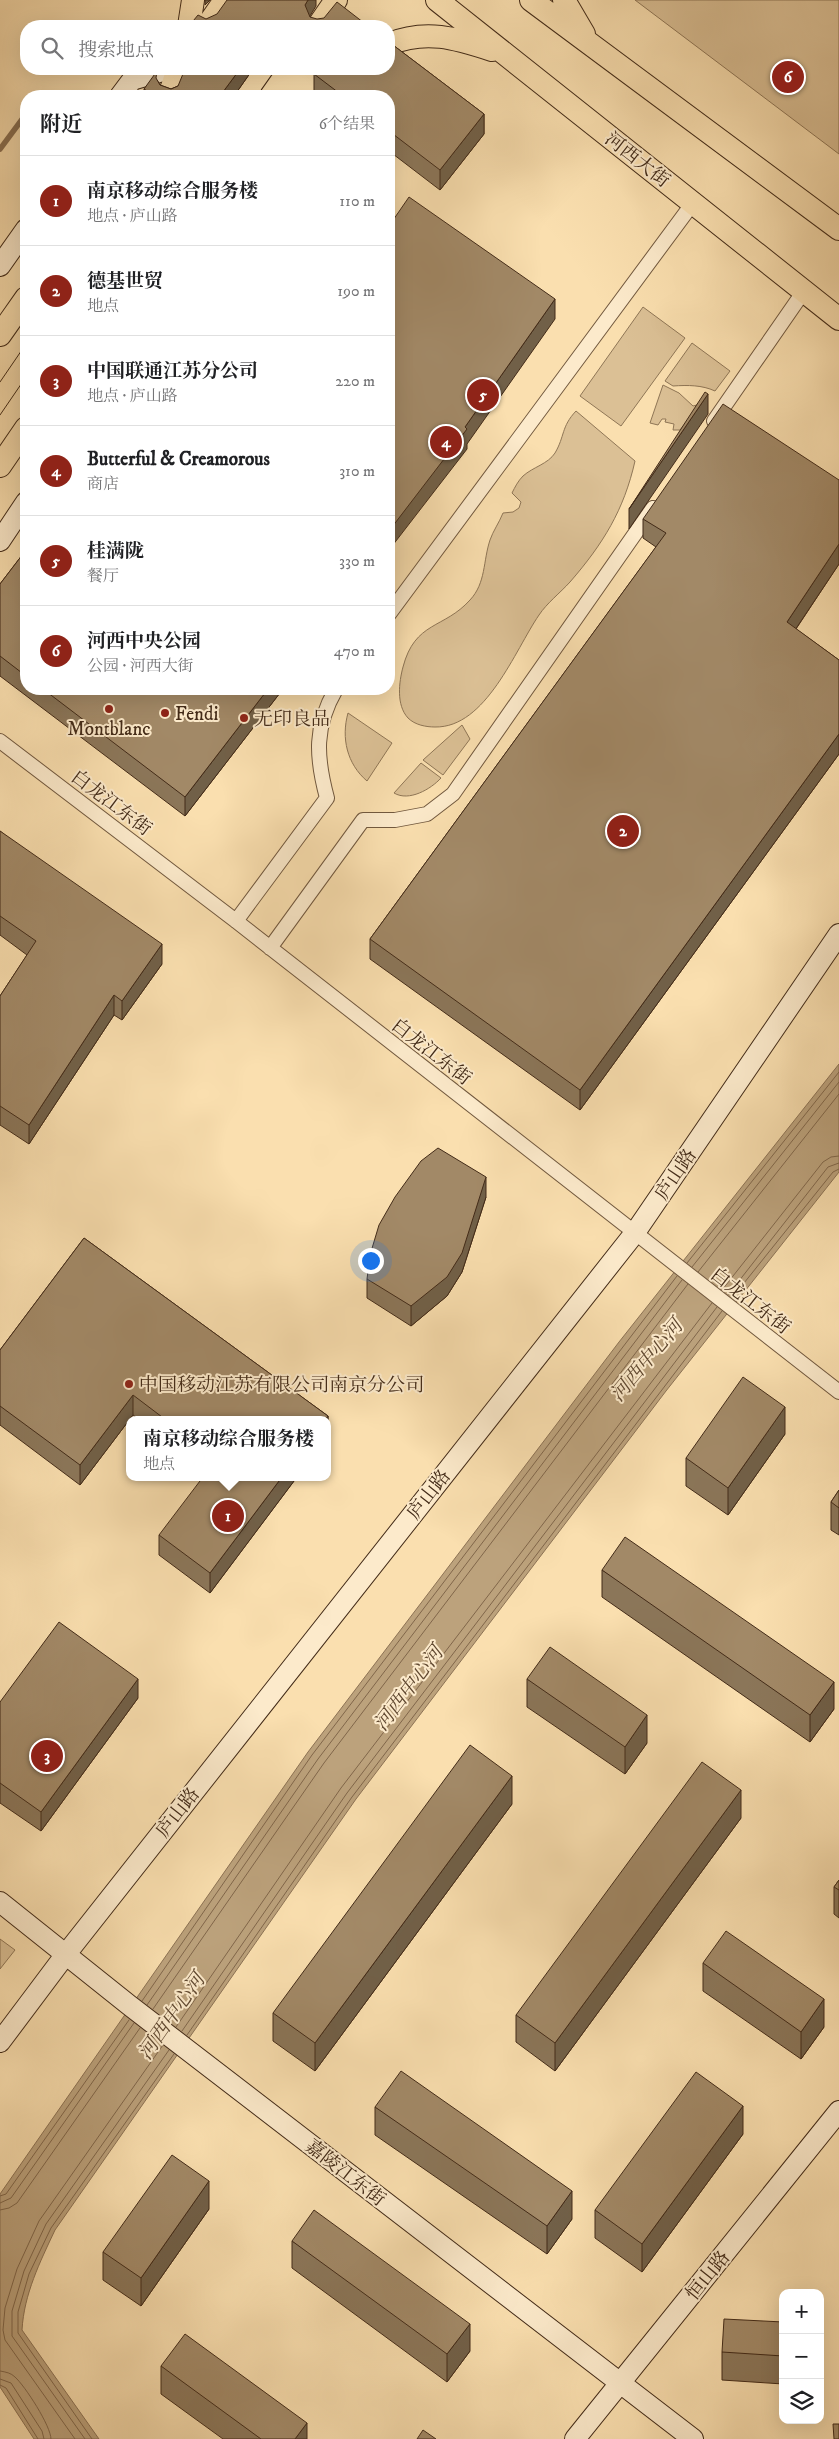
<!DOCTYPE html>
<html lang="zh">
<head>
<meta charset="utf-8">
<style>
	:root { --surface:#fff; --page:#f6f6f6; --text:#202124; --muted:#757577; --line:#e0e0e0; --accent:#8f2418 }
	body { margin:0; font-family:"IM FELL DW Pica","Noto Serif SC",serif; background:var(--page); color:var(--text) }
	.controls { position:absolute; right:15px; bottom:15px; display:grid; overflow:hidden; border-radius:10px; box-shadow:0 5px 20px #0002 }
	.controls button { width:45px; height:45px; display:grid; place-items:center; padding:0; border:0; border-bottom:1px solid var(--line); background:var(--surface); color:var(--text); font:25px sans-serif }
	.you { position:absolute; left:370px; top:1260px; width:18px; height:18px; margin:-12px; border:4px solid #fff; border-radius:50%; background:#1a73e8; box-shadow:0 0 0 8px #1a73e833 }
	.badge { display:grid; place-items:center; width:32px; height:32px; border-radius:50%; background:var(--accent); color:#fff; font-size:16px; font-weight:700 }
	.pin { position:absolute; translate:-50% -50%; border:2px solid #fff; box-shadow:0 1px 5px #0006 }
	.popup { position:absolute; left:126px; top:1416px; width:205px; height:65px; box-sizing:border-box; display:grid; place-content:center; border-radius:10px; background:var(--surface); filter:drop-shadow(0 1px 4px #0005); font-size:16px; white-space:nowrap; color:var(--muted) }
	.popup b { font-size:19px; color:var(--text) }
	.popup::after { content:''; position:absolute; left:50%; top:100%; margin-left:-10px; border:10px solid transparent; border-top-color:var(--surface) }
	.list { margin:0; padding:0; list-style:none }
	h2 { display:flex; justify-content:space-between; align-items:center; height:65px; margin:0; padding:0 20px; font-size:21px }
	h2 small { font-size:16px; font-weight:400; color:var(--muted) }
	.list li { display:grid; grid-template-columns:32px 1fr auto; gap:15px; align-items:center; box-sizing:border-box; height:90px; padding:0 20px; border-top:1px solid var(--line) }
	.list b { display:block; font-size:19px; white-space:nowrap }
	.list p { margin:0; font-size:16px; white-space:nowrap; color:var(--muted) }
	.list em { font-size:16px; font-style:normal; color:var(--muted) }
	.icon { flex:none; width:28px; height:28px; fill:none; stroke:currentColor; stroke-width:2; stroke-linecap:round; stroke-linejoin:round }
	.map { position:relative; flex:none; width:839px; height:2439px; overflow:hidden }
	.search { position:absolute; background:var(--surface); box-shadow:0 5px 20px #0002; left:20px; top:20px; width:375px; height:55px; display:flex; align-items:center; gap:12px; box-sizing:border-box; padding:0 18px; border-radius:20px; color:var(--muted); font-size:19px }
	.panel { position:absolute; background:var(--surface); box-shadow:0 5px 20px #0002; left:20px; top:90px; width:375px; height:605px; border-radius:20px }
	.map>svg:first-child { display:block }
	.green { fill:#dbc095; stroke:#8f7656 }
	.water { fill:#bca27c; stroke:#8c7254 }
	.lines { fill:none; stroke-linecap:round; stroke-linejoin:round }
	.shore { stroke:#80664a; stroke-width:1 }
	.stream { stroke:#8c7254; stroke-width:5.5 }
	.street-casing { stroke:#71583e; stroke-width:16 }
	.secondary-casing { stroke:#432b18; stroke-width:22 }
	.primary-casing { stroke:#432b18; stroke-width:24 }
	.street { stroke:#fceacb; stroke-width:14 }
	.secondary { stroke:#fceacb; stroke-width:20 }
	.primary { stroke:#fadfaf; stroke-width:22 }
	.tram { stroke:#432b18; stroke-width:1 }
	.wall { fill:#8b7659; stroke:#432b18 }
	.shaded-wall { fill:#716048; stroke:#432b18 }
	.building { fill:#a28967; stroke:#432b18 }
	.poi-dot { fill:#8f2418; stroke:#fceacb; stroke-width:2 }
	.labels { text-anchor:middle; stroke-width:4; stroke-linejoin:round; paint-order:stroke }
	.street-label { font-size:19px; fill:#432b18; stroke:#fceacb }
	.poi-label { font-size:19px; fill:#432b18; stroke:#fceacb; text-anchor:start }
	.water-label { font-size:20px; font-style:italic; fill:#614931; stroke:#fceacb }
</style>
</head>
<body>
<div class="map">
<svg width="839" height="2439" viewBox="0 0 839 2439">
	<rect width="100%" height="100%" fill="#fadfaf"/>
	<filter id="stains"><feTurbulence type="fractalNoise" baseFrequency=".004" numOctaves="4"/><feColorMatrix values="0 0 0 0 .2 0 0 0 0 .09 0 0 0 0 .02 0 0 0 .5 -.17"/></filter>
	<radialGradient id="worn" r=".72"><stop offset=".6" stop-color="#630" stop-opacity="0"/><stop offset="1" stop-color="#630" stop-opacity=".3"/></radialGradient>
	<path class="green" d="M635,0h204v154z
		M643,307l42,31 -64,88 -41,-30z
		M692,343l38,28 -15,20c-13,-6 -27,-6 -42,-5l-8,-5z
		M663,385l16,8 14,13 8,-2 -21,26h-7l1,-6 -9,-2 1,-3h-4l-4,6 -8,-2z
		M576,411l59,50c-11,49 -32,83 -65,121 -10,11 -23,21 -31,33 -24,35 -53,113 -104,112 -9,0 -20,-2 -27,-9 -12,-13 -9,-36 -5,-51 12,-46 41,-38 67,-67 16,-17 13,-39 20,-60 3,-9 9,-17 13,-27l10,-1 6,-4 2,-6 -9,-9c3,-6 6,-12 11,-17 10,-9 25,-12 32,-23 10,-17 6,-26 21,-42z
		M348,713l44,30 -25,38c-20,-17 -26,-43 -19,-68z
		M462,725l8,14 -27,36 -20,-15z
		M421,763l20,15c-10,11 -32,24 -47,15z
		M0,1939l15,11 -15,19z"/>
	<path class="water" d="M839,1064v108l-173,219 -310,408 -301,431c-15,32 -31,64 -33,100l77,109h-65l-34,-52v-193l308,-442 311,-410z"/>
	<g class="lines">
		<path class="shore" d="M687,1263l152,-191
			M692,1267l147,-185
			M698,1272l141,-178
			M722,1290l101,-128 8,-5 8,-1
			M728,1295l100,-128 11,-4
			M732,1298l101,-126 6,-3
			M142,2001l170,-246 365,-479
			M147,2005l171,-246 364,-479
			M153,2009l171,-246 364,-479
			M176,2027l165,-239 371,-485
			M182,2031l165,-238 370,-486
			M187,2035l165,-238 370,-486
			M0,2196l6,-2 123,-174
			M0,2203l11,-5 123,-175
			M0,2210l9,-2 8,-5 123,-175
			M0,2371c6,1 11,2 15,6 10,9 36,49 36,62
			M0,2379l11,4 31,48 2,8
			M0,2385l6,3 32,51
			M75,2439l-70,-99 -2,-10 2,-22 12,-39 22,-48 124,-176
			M85,2439l-73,-103v-25l12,-40 22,-47 123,-174
			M92,2439l-74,-106v-21l11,-38 22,-46 123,-174"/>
		<path class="stream" d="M0,149l26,-35"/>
		<g class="street-casing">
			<path id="street" d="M714,421l90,-130
				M389,614l304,-411
				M0,741l236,180 603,471
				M236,921l91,-123c-11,-41 -13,-71 9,-109
				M270,948l93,-128h32l32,-6 26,-20 200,-286"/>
		</g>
		<g class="secondary-casing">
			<path id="secondary" d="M120,96l12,-16 38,-11
				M0,266l26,-37
				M0,541l26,-39
				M0,1902l129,103 564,434
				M0,2042l66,-88 568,-720 205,-300
				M575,2439l264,-328"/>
		</g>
		<g class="primary-casing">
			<path id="primary" d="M437,0l402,319
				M531,0l308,229
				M564,0l20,34
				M189,26l4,-26
				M207,26l18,-26
				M318,26l18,-26
				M389,44c37,-15 66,-6 103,6
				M169,96l9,-27
				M271,96l19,-27
				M284,96l47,-27
				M0,335l26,-37
				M0,466l26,-38"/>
		</g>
		<use href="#street" class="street"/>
		<use href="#secondary" class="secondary"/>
		<use href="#primary" class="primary"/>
		<path class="tram" d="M0,382l26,-38
			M0,415l26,-38"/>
	</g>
	<path class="wall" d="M389,42l95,72v20l-44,56 -51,-39v-55h-72l-3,-2v-20l9,-5h66z
		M253,69l-19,27h-90v-7l13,-9 3,5 11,4 7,-3z
		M839,480v84l-43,65 43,31v94l-259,356 -210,-151v-20l286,-392 -13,-9v-19z
		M26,550v139h257l-98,127 -185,-140v-92z
		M0,831l162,133 -40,56 -8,-5 -85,129 -29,-19v-129l27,-41 -27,-20z
		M486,1197l-24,75 -15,24 -36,30 -44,-28v-19z
		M84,1238l244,178v20l-1,1v-17h-187l-7,-5 -53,70 -80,-60v-75z
		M785,1434l-57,81 -42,-29v-28z
		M297,1477l-87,116 -51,-38v-20z
		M839,1490v45l-8,-5v-28z
		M602,1570l232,139 -24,33 -208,-145z
		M527,1679l120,64 -22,31 -98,-67z
		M138,1698l-97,133 -41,-28v-101z
		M512,1804l-197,267 -42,-30v-28z
		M741,1818l-186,253 -39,-29v-27z
		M839,1880v38l-5,-4v-27z
		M703,1963l121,64 -23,32 -98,-68z
		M375,2107l197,112 -25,35 -172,-119z
		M743,2134l-101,138 -47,-34v-28z
		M209,2209l-68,97 -38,-26v-28z
		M292,2241l178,110 -23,31 -155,-114z
		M783,2322v62l-61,-4v-28z
		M161,2366l146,73h-84l-62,-45z"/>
	<path class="shaded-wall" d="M205,0h5l-5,5z
		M308,0h8v6l-11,18v-19z
		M240,69h13l-19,27h-14z
		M484,114v20l-44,56v-20z
		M555,299v20l-88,125v5l-78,101v-19l76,-104z
		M708,394v20l-79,115v-20z
		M839,544v20l-52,78v-20z
		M268,689h15l-98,127v-19z
		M839,734v20l-259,356v-20z
		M162,944v20l-40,56v-19z
		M114,995v20l-85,129v-19z
		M486,1177v20l-24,75 -15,24 -36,30v-20z
		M133,1395v20l-53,70v-20z
		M785,1407v27l-57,81v-27z
		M328,1416v20l-1,1v-17h-2z
		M282,1477h15l-87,116v-20z
		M138,1679v19l-97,133v-19z
		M834,1682v27l-24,33v-27z
		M647,1715v28l-22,31v-27z
		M512,1776v28l-197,267v-28z
		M741,1790v28l-186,253v-28z
		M824,1999v28l-23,32v-27z
		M743,2106v28l-101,138v-28z
		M209,2181v28l-68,97v-28z
		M572,2191v28l-25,35v-28z
		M470,2324v27l-23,31v-28z
		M307,2423v16h-12z"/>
	<path class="building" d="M227,0h81l-3,5 5,12 7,2 7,-1 13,-16 31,24h-179l9,-11 8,4 11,-5z
		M389,42l95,72 -44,56 -51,-39v-35h-46l-29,-22 9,-5h66z
		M185,69h55l-20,27h-65l-11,-7 13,-18 -1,7 4,7 11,4 7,-3z
		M409,197l146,102 -90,128 2,2 -78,102v-305z
		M705,392l3,2 -79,115z
		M723,404l116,76v64l-52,78 52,38v74l-259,356 -210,-151 296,-406 -23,-14z
		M26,550v126l-26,-20v-72z
		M43,689h225l-83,108z
		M0,831l162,113 -40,57 -8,-6 -85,130 -29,-19v-110l36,-55 -36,-25z
		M438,1148l48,29 -24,76 -15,24 -36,29 -44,-27 3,-24 9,-30 16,-28 26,-36z
		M84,1238l244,178 -3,4h-159l-33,-25 -53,70 -80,-59v-56z
		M743,1377l42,30 -57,81 -42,-30z
		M203,1477h79l-72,96 -51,-38z
		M839,1490v18l-8,-6z
		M625,1537l209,145 -24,33 -208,-145z
		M59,1622l79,57 -97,133 -41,-29v-81z
		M550,1647l97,68 -22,32 -98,-68z
		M470,1745l42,31 -197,267 -42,-30z
		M702,1762l39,28 -186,253 -39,-28z
		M839,1880v10l-5,-3z
		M726,1931l98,68 -23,33 -98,-69z
		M401,2071l171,120 -25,35 -172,-119z
		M696,2072l47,34 -101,138 -47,-34z
		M172,2155l37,26 -68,97 -38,-26z
		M314,2210l156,114 -23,30 -155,-113z
		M724,2319l59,3v34l-61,-4z
		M185,2334l122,89 -12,16h-34l-100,-73z
		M833,2424h6v15h-5z
		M423,2430l13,9h-19z"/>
	<g class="poi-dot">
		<circle cx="109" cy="709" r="5"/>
		<circle cx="165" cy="713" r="5"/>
		<circle cx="244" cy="718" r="5"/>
		<circle cx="129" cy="1384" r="5"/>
	</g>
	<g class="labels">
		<g class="street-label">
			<text transform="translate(638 159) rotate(38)" y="7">河西大街</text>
			<text transform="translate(112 802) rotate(37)" y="7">白龙江东街</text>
			<text transform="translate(432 1051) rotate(38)" y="7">白龙江东街</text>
			<text transform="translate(675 1174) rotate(-56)" y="7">庐山路</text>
			<text transform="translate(751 1300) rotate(38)" y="7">白龙江东街</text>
			<text transform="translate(428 1494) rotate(-52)" y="7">庐山路</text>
			<text transform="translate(177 1812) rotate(-52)" y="7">庐山路</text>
			<text transform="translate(346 2172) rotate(38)" y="7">嘉陵江东街</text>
			<text transform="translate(707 2275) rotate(-51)" y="7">恒山路</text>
		</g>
		<g class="poi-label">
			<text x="175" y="720">Fendi</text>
			<text x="254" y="725">无印良品</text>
			<text x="109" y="735" text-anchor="middle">Montblanc</text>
			<text x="139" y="1391">中国移动江苏有限公司南京分公司</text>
		</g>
		<g class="water-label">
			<text transform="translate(646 1360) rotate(-50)" y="7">河西中心河</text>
			<text transform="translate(408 1688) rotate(-53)" y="7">河西中心河</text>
			<text transform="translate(171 2016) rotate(-55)" y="7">河西中心河</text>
		</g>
	</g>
	<rect width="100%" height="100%" filter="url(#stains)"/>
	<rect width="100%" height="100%" fill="url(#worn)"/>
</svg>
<div class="controls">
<button>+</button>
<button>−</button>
<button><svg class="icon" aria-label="layers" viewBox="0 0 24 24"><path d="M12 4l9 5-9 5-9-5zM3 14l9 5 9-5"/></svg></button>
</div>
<div class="you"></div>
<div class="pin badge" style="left:228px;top:1516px">1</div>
<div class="popup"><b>南京移动综合服务楼</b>地点</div>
<div class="pin badge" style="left:623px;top:831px">2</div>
<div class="pin badge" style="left:47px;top:1756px">3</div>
<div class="pin badge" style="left:446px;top:442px">4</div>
<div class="pin badge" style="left:483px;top:395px">5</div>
<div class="pin badge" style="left:788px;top:77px">6</div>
<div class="search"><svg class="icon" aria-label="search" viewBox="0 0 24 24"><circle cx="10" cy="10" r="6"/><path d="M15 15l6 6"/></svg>搜索地点</div>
<section class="panel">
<h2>附近<small>6个结果</small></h2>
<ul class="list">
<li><span class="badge">1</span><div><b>南京移动综合服务楼</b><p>地点 · 庐山路</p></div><em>110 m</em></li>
<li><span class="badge">2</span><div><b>德基世贸</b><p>地点</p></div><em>190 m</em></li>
<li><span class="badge">3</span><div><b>中国联通江苏分公司</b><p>地点 · 庐山路</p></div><em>220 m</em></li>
<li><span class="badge">4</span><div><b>Butterful &amp; Creamorous</b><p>商店</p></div><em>310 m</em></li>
<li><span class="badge">5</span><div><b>桂满陇</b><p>餐厅</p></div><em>330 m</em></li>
<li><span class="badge">6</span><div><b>河西中央公园</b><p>公园 · 河西大街</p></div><em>470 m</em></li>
</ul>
</section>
</div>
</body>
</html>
